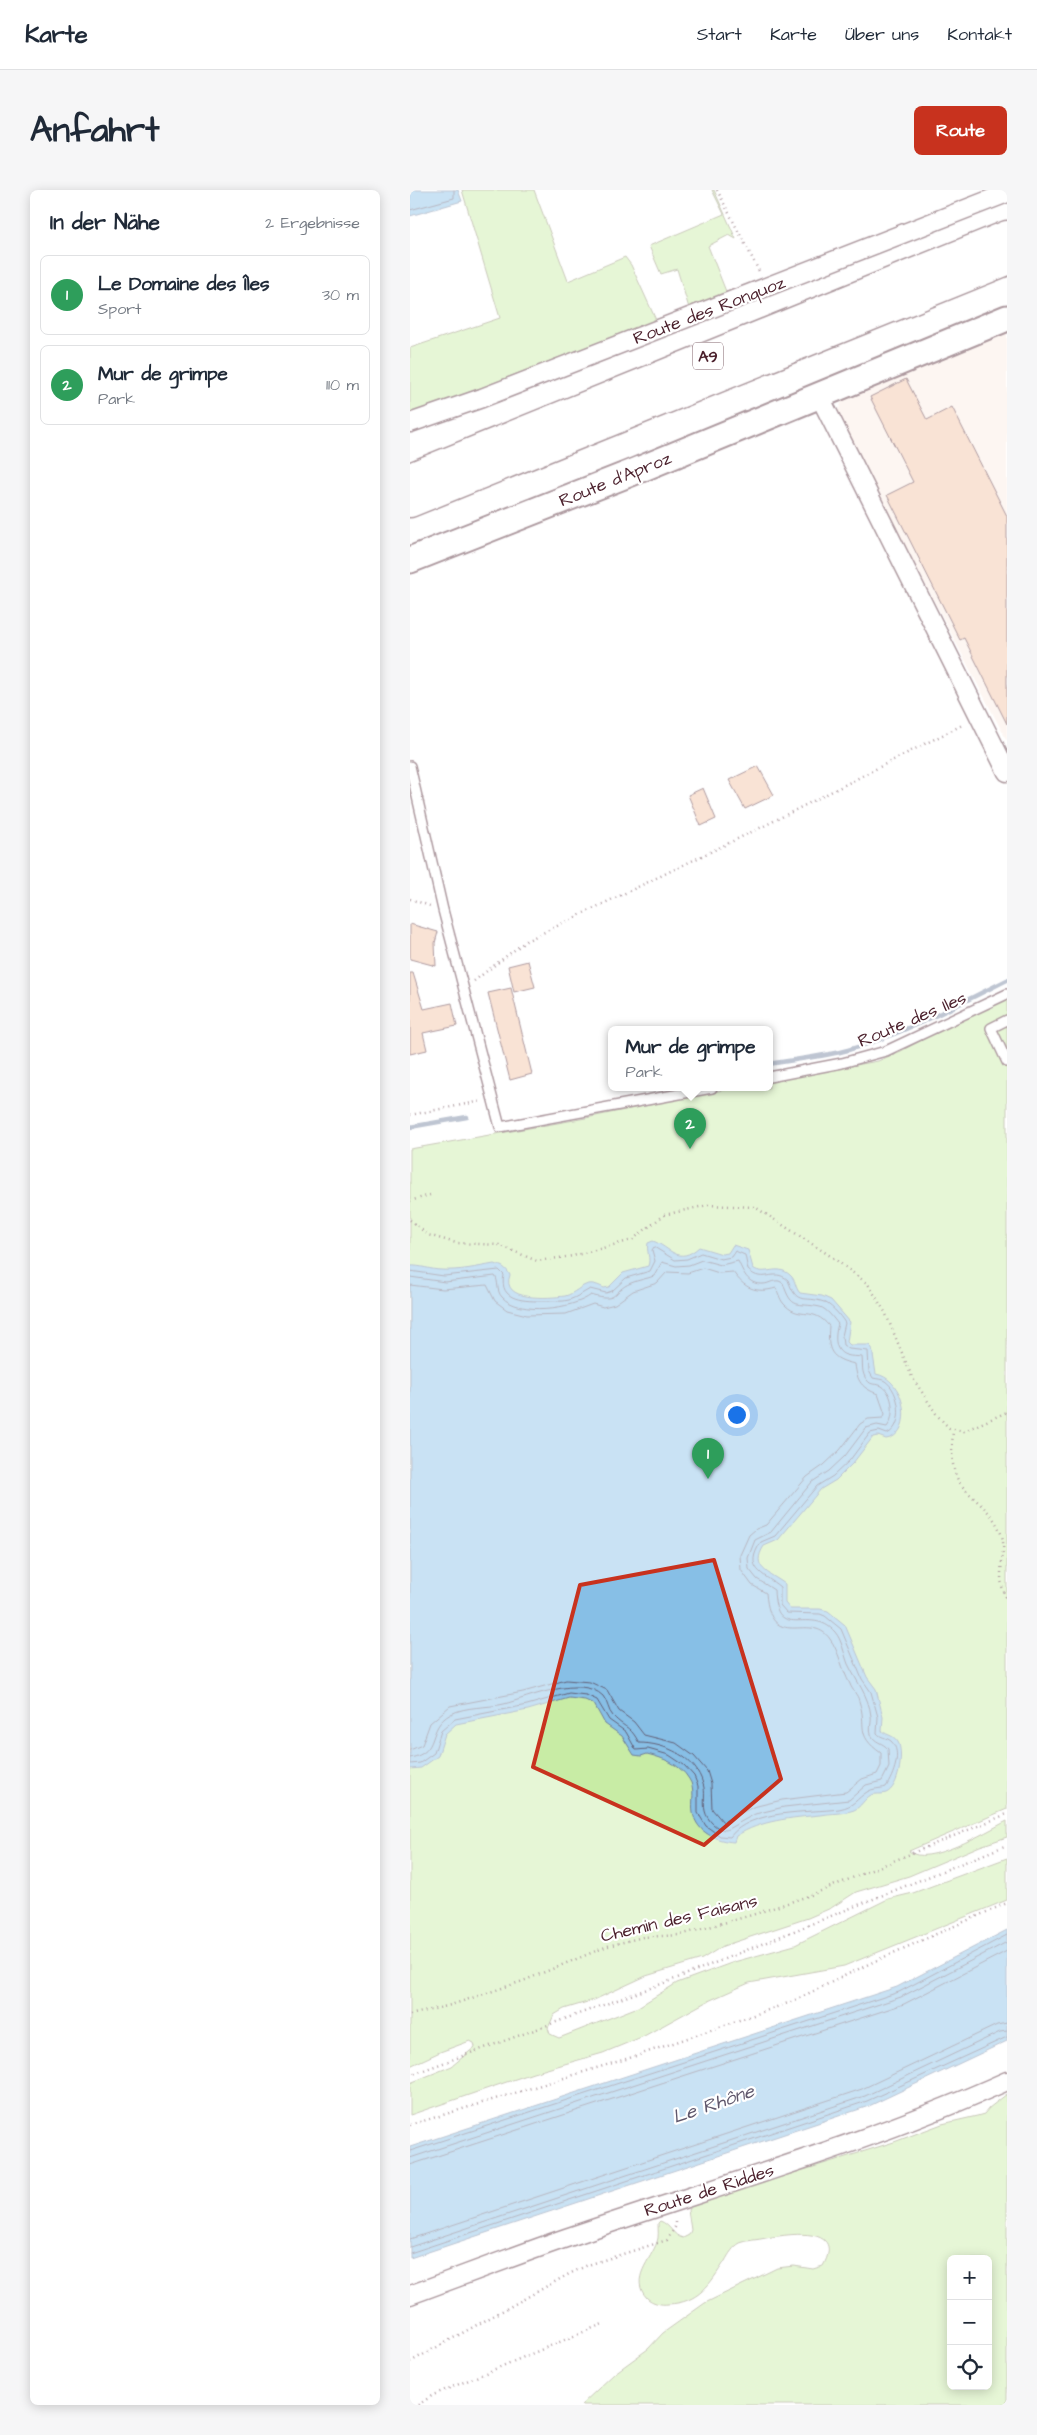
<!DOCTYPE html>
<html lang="de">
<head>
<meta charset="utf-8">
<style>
	:root { --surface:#fff; --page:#f6f6f7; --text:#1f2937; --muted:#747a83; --line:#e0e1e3; --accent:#c8321e }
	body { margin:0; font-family:"Architects Daughter",sans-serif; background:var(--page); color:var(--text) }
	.controls { position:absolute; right:15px; bottom:15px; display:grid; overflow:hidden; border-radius:8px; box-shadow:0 2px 12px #0003 }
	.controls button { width:45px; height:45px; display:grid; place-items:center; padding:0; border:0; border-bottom:1px solid var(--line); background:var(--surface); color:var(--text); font:25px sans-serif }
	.you { position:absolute; left:326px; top:1224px; width:18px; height:18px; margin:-12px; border:4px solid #fff; border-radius:50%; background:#1a73e8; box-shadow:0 0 0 8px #1a73e833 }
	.badge { display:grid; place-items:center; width:32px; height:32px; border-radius:50%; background:var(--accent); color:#fff; font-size:16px; font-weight:700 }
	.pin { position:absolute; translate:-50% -41px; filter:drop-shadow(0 1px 2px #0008) }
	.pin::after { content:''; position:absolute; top:26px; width:18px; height:15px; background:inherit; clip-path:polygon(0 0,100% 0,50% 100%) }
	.popup { position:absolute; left:198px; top:836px; width:165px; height:65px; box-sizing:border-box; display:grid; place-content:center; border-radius:8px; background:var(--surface); filter:drop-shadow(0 1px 4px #0005); font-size:16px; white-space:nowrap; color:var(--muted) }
	.popup b { font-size:19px; color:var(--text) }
	.popup::after { content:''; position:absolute; left:50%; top:100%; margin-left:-10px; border:10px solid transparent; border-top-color:var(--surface) }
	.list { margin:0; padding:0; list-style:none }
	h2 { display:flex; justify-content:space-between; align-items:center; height:65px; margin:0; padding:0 20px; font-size:21px }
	h2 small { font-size:16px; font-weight:400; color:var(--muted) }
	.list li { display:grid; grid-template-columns:32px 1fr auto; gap:15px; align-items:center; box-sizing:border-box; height:80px; margin:0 10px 10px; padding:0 10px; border:1px solid var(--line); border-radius:8px }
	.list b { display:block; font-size:19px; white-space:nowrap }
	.list p { margin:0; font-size:16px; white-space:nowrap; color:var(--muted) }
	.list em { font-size:16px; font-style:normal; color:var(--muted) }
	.icon { flex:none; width:28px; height:28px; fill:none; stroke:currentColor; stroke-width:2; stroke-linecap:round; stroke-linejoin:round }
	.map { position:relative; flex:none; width:597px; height:2215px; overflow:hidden; border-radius:8px }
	header { display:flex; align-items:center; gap:30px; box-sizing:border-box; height:70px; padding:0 25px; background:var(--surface); border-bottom:1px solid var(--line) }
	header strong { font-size:24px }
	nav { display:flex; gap:28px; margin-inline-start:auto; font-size:18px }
	.intro { display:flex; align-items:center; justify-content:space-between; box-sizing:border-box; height:120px; padding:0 30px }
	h1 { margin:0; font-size:35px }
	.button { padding:12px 22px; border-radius:8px; background:var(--accent); color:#fff; font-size:18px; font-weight:700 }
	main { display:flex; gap:30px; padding:0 30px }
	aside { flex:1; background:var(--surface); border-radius:8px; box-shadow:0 2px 12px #0003 }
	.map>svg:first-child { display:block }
	.built { fill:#fbece3 }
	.green { fill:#c8eca5; stroke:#898668; fill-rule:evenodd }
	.water { fill:#87bfe6; stroke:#6f7f9b }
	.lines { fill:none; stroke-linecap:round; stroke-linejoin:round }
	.shore { stroke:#625f76; stroke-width:1 }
	.stream { stroke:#6f7f9b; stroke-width:4.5 }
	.building { fill:#f2c1a2; stroke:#4a1f2b }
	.lane-casing { stroke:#4a1f2b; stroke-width:12 }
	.street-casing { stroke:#4a1f2b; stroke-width:21 }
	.secondary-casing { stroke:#4a1f2b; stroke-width:29 }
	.highway-casing { stroke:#4a1f2b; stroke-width:31 }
	.path { stroke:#4a1f2b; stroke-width:2.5; stroke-dasharray:1 4; stroke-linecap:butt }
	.lane { stroke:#fff; stroke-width:9 }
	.street { stroke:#fff; stroke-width:18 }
	.secondary { stroke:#fff; stroke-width:25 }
	.highway { stroke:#fff; stroke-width:28 }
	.marked { fill:none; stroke:#c8321e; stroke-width:4; stroke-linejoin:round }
	.labels { text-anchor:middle; stroke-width:4.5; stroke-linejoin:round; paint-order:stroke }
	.shield { fill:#fff; stroke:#80626b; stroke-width:1 }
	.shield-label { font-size:16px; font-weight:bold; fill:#4a1f2b }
	.street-label { font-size:18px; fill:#4a1f2b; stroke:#fff }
	.water-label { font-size:19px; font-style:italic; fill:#5f576c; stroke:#fff }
</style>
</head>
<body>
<header>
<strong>Karte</strong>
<nav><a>Start</a><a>Karte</a><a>Über uns</a><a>Kontakt</a></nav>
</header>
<div class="intro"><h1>Anfahrt</h1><a class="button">Route</a></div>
<main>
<aside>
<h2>In der Nähe<small>2 Ergebnisse</small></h2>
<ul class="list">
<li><span class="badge" style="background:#2e9e5b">1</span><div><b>Le Domaine des Îles</b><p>Sport</p></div><em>30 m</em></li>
<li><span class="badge" style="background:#2e9e5b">2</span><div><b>Mur de grimpe</b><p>Park</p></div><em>110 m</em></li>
</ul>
</aside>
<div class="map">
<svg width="597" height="2215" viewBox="0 0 597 2215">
	<rect width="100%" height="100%" fill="#fff"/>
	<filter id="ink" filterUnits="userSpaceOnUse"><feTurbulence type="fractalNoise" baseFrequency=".02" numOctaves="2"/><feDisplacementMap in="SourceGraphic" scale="10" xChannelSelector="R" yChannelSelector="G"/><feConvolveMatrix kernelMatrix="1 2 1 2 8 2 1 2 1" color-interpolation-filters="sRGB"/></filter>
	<g filter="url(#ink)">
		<path class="built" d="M597,138v413l-170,-327 8,-21z"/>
		<path class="green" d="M52,0h72l34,91 57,-24 6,8 25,55 -246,95v-67l90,-30z
			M302,0h2l22,49 -7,-4 -21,11 19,48 -38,14 -12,-39 -16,5 -12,-28 75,-32z
			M597,809v810l-98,42c17,17 78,-20 98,-30v16l-27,9 -71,30 -53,16 -25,16 -23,10 -85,28 -21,13 -56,17 -52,24 -30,9 -10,6 -6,13 2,6 9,4 79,-31 39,-24 57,-21 61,-17 93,-46 25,-6 94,-35v42l-163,66 -95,17 -43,19 -62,34 -41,17 -70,20 -123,42v-32l42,-17 23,-19 -1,-4 -4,-2 -30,11 -30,14v-917l176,-31 147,-30h36v-7l109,-20 23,-10 84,-45z
			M597,1904v311h-426l34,-32 33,-24 15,-16 42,-30 72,-35 17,-2 19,3 10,-3c23,-41 -34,-32 -57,-28 -8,2 -19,2 -26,5 -7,4 -11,11 -15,18 -15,23 -26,42 -57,43 -7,1 -16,-1 -21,-6 -18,-19 4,-38 10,-56 2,-5 1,-12 1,-19l2,-2c10,3 13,15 23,17l6,-3 2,-5 -3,-20 3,-5 203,-63 48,-18 35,-8 7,-2 5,-6zM541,2069h37v127h-37z"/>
		<path class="water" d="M0,0h48l4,11 -52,15z
			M243,1051c17,6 25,25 46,6l23,7 6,-1 5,-8 15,5 5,18c12,9 24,-5 37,7 6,5 5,13 10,18l22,3 9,4 19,22 -3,20 3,3h19l3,3 4,26c30,5 39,61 10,65l-8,-3 -5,1 -20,26 -17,17 -15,9 -43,51 -14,6c-14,22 5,26 21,38v19l5,6h30l8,2 17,14 22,52 9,12 7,28 -1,14c6,5 13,4 17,13 4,12 0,44 -13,49 -5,2 -10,0 -15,2 -7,4 -10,12 -17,15 -11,4 -23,3 -34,5 -29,3 -59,5 -84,21l-2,6c-17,-1 -37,-9 -41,-29 -2,-11 3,-24 -4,-34 -9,-15 -26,-21 -42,-25l-6,2 -7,-1 -12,-19 -17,-12 -11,-20 -9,-4 -16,-2 -41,12 -72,14 -11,10 -7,22 -17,12 -11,1v-503c10,-1 21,4 32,4 17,1 35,-3 52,-6 9,2 12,4 16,11 -10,27 39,23 55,21 9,-2 16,-11 24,-12 5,-1 11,2 15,4l5,-1 14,-14 25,-7c3,-8 -2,-15 0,-23z
			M597,1740v111l-138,65 -459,152v-111l487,-160z"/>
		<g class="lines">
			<path class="shore" d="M0,20l44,-12v-8
				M0,1081l34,5 55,-6 5,5c-6,27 22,26 41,26 8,0 17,1 24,-1 8,-3 14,-7 21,-11l16,4 6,-2 14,-13 24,-7 5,-10 -3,-11 2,-3 21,13 12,-1 14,-6 20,6 10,-2 4,-6 10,4 3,15c16,15 25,-3 40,10 9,25 13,16 33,21 9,2 19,14 24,22l-3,13 1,9 6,4 19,2 1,20 4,7c4,1 9,1 12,3 15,10 20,45 2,53l-8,-3 -9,2 -20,27 -17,16 -16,10 -42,50 -14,6c-18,27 2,31 19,45v18l7,8 33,1 5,2 16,13 21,50 9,13 7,25 -1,16c4,5 9,4 14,8 12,11 2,35 -5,46 -6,2 -13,1 -19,5 -11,7 -12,14 -28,17 -31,4 -89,0 -109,28l-10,-1 -14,-10 -8,-13v-27l-4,-10 -10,-11 -15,-10 -21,-6 -12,1 -10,-18 -17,-12 -12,-20 -11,-5 -17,-2 -42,12 -72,14 -14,12 -7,22 -14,10 -10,1
				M0,1087l35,5 50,-6c4,5 1,15 7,21 17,19 71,12 89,-2 29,9 20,-4 40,-12 7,-3 15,-4 23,-7l8,-14 14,4 13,-1 13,-5 19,5 17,-4c5,10 9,24 25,23 6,0 9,-4 16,-3l4,2c9,28 14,19 37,24 7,2 13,11 18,17 -3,10 -5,27 8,31 6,2 11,1 16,2 1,8 -1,16 5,23 4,6 9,3 15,6 12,8 13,31 5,41l-10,-2 -11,3 -21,28 -16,15 -17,11 -41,50 -16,8 -7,18 1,11 8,10 17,11c2,54 36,14 61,42 7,8 9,22 13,32 8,17 21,32 23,52 1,6 -2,12 0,18 3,9 12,8 17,15l1,18 -7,14 -16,4 -17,15 -65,7 -29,7 -29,16c-9,0 -19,-10 -21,-19 -2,-9 1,-19 -2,-27 -7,-27 -38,-41 -64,-41 -9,-18 -14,-14 -26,-27 -5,-5 -5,-14 -10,-20 -22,-22 -75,2 -99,8 -17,4 -38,2 -53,10 -26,14 -9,38 -41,44
				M0,1095l33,4 44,-4 8,16 12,9 20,5 39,-1 27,-10 10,3 12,-3 18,-13 24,-8 10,-11 21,1 15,-5 16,5 14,-1c11,16 23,22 43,16 3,6 4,13 10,18 15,14 27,0 43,20 -2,24 1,33 26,38 2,18 7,24 23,30l7,20 -2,4 -15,1 -8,5 -20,26 -16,15 -17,12 -41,48 -10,4 -7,6 -9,20 1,15 11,15 14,8c5,61 44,17 64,46 9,12 12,31 20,45 2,6 8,11 9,17 9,26 -5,33 22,52v13l-4,8 -15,5 -16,13 -64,8 -29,7 -30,15 -11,-13 -1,-25 -4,-13 -13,-15 -18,-13 -32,-8 -10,-13 -15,-11 -12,-21 -17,-8 -24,-2 -43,12 -73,14 -20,17 -8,22 -12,5
				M0,1961l489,-159 108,-57
				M0,1968l491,-161 106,-55
				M0,1975l494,-161 103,-53
				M0,2049l452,-150 135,-64 10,-2
				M0,2057l455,-151 135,-64 7,-1
				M0,2063l457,-152 140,-64"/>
			<path class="stream" d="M359,874c26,-5 54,-7 79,-14 56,-16 107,-44 159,-70
				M0,937l57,-10"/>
		</g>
		<path class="building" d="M496,189l21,41 25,-13 55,109v208l-43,-86 -4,2 -73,-145 26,-13 -43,-85z
			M348,576l16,29 -29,14 -16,-29z
			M293,598l13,31 -15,7 -13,-31z
			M0,734l28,8 -3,11 1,23 -26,-7z
			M118,771l7,26 -21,5 -6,-26z
			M0,783h3l11,36 28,-6 5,23 -34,7 4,17 -17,4z
			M101,798l21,86 -22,6 -22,-87z"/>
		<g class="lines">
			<g class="lane-casing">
				<path id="lane" d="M0,576l33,144 57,217 212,-39
					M597,830l-16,8 16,34
					M359,887l73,-14 44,-12 121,-57"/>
			</g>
			<g class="street-casing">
				<path id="street" d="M409,205l188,377
					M0,233l72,-25 525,-205
					M0,2105c52,-19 104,-39 156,-57 148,-51 298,-93 441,-157"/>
			</g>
			<g class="secondary-casing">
				<path id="secondary" d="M0,370l221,-87 376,-155"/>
			</g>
			<g class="highway-casing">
				<path id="highway" d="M0,287l597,-242
					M0,313l597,-242"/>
			</g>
			<path class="path" d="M307,0l43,83
				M0,709l20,7
				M64,791l52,-40 238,-115 200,-102
				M0,925l72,-14
				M0,1011l20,-6
				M0,1030l18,15 28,8 43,2 38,16 36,-5 59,-16 32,-25 44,-10 47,2 77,50 36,27 17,28 27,65 25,38 12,13 15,3 43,-19
				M543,1239c-1,19 -4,44 11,59 16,18 29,23 38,48 5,19 -8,39 5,64
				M0,1825l41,-10 72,-24 85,-35 35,-9 37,-2 72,-20 59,-20 196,-81
				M0,1885l265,-96 332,-134
				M0,1935l226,-69 155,-54 84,-41 132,-58
				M0,2172l159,-88 19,-9 79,-25 8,-13v-8
				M8,2215l15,-10 172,-72"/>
			<use href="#lane" class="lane"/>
			<use href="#street" class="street"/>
			<use href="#secondary" class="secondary"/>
			<use href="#highway" class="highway"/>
		</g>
	</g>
	<path d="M0 0H597V2215H0ZM304,1370l67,219 -77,66 -171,-78 47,-182z" fill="#fff" fill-opacity=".55" fill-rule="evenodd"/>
	<path class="marked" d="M304,1370l67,219 -77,66 -171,-78 47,-182z"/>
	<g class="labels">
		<rect class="shield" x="283" y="152.5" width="30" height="27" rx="4"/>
		<g class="shield-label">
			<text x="298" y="172">A9</text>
		</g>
		<g class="street-label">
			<text transform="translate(299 120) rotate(-21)" y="6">Route des Ronquoz</text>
			<text transform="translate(205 289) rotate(-22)" y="6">Route d'Aproz</text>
			<text transform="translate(502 829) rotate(-23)" y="6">Route des Iles</text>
			<text transform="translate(269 1728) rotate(-13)" y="6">Chemin des Faisans</text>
			<text transform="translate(299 2000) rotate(-18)" y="6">Route de Riddes</text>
		</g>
		<g class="water-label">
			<text transform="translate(303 1913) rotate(-19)" y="7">Le Rhône</text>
		</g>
	</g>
</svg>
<div class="controls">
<button>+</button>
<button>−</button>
<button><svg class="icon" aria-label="locate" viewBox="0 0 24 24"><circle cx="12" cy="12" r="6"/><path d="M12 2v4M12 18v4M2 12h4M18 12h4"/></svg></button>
</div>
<div class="you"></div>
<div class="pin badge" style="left:298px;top:1289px;background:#2e9e5b">1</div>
<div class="pin badge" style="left:280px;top:959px;background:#2e9e5b">2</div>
<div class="popup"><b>Mur de grimpe</b>Park</div>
</div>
</main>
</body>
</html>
